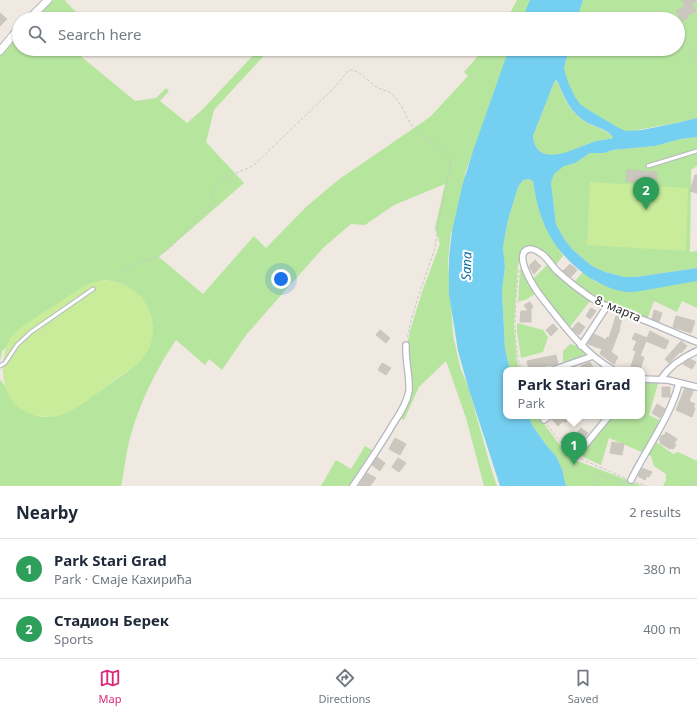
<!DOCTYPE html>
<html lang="en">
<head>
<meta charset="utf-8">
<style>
	:root { --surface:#fff; --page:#f6f6f7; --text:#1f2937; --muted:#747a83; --line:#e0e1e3; --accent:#db2777 }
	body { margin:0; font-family:"Noto Sans",sans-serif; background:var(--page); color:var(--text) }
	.you { position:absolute; left:281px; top:279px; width:14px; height:14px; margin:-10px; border:3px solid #fff; border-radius:50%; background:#1a73e8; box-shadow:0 0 0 6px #1a73e833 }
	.badge { display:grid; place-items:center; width:26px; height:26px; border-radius:50%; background:var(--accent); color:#fff; font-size:13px; font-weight:700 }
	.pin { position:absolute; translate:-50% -33px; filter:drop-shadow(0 1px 2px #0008) }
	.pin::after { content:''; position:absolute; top:21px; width:14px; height:12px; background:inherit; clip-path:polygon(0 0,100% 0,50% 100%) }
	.popup { position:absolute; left:503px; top:367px; width:142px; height:52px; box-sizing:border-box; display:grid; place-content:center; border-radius:8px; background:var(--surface); filter:drop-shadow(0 1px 3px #0005); font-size:13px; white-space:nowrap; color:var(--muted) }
	.popup b { font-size:15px; color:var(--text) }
	.popup::after { content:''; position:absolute; left:50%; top:100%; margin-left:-8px; border:8px solid transparent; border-top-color:var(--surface) }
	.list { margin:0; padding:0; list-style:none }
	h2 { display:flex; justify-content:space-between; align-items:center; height:52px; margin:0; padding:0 16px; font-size:17px }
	h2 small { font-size:13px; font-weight:400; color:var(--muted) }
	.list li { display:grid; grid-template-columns:26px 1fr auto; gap:12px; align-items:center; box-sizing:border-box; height:60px; padding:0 16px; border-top:1px solid var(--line) }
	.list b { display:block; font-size:15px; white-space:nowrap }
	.list p { margin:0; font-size:13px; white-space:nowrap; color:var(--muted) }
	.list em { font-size:13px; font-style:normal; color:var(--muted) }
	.icon { flex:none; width:22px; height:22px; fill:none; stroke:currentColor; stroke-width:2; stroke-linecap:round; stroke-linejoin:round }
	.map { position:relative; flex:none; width:697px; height:486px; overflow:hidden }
	.search { position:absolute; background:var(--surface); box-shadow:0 1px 3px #0004; left:12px; right:12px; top:12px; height:44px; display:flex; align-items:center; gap:10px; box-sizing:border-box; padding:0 14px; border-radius:22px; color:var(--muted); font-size:15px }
	.sheet { height:172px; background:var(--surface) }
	nav { display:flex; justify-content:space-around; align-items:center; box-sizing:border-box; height:56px; border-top:1px solid var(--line); background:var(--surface); font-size:11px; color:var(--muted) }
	nav a { display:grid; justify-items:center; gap:2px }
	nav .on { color:var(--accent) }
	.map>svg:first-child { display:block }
	.green { fill:#b6e59e }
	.pitch { fill:#c9ec9a }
	.water { fill:#75cff0; fill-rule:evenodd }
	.building { fill:#cbc7bf; stroke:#cbc5ba }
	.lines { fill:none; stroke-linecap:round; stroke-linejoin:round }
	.service-casing { stroke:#b4b7c1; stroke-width:5 }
	.minor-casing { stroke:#b4b7c1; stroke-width:8 }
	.tertiary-casing { stroke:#b4b7c1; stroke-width:9 }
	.path { stroke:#c9c9c9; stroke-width:1; stroke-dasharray:3 2; stroke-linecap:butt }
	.service { stroke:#fff; stroke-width:3 }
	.minor { stroke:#fff; stroke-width:5.5 }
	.tertiary { stroke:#fff; stroke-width:7 }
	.labels { text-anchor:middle; stroke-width:4; stroke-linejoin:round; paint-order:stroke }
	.street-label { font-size:12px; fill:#2e2e2e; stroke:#fff }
	.water-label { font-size:13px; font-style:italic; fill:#0d6fa3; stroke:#fff }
</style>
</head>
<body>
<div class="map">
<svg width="697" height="486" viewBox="0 0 697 486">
	<rect width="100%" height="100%" fill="#efe9e1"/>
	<path class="green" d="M53,0h13l-1,1 18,18h-51z
		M517,0h16l-8,19h-18z
		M583,0h114v118l-16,4 -55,10 -39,-14 -23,-36v-18l5,-15h109v-30h-101z
		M19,33v16h53l63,52 21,-3 10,-10 3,3 -9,10 27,22 17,-15 55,-59h11l-56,61 -8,32 38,41 -85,74 44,37 51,-58 12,12 40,-41 32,-27 92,-63 38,-41 -4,-4 20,-23h28l-47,124 -2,43 -12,16 -3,28 5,75 7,32 9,22 21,76 7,21h-13l-18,-68 -20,-57 -27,26 -15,33 -5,-2 11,-22 -3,-50 3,-15 12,-39 18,-48 -5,-16 10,-44 -51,21 -29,20 -14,-1 -28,24 -55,62 -22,25 -24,35 -13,-11 -4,6 -29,-25c-19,28 -34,58 -44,91 -6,18 -7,37 -11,55h-121v-111v5c6,6 23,29 28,32 27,16 56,-10 77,-25 10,-7 22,-14 32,-23 14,-12 20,-36 12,-53 -1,-3 -5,-7 -7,-10 -13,-16 -18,-18 -38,-21l-102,71 -2,10v-306z
		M557,80l1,2c5,17 14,33 31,42 7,3 20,7 24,14 -8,2 -17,2 -25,6 -18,7 -52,25 -55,-8l20,-51z
		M697,137v29l-6,4v5l-1,77 7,-1v17l-61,9h-12l-19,-5 -13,-6 -19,-16 -9,-11 -8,-15 -5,-41 3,-9 10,-9 8,-1 18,-11h14l9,-3 42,-4 26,-7z
		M529,179l4,2c3,28 15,52 30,75l-8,10 -22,-19 -15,17 -4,61 3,36 2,9h-9l-5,-21 -3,-59 3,-23 -2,-20 5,-27 10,-33 5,-7z
		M548,264l22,21 20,16 -21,27 -31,-39 -6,-9z
		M522,268h1l13,25 -9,6 -9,3 2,-32z
		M583,272l13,10 34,10 67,-11v27l-15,-7 -5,11 -23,-11 -7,19 -11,-6 -33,-11 -30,-20z
		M517,323l26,7 5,7 -5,15 -22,6 -4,-26z
		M570,344l8,2 10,9 -25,10v-14z
		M659,380l-10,35 16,8 -10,18 18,13 5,-2 19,9v25h-34l3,-6v-6l-12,-8 -3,-10 -42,-18 -8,27 -18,-8 -1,-3 30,-38h30v-34z
		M529,416h9l24,32 13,12 68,26h-77l-4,-17 -6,-13 -9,-10 -15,-21z
		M365,446l7,4 -23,36h-28l15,-26 15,9z"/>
	<path class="pitch" d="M590,182l98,6 -2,63 -99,-6z
		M104,280c9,1 17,3 26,8 22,12 30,45 16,66 -2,3 -5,7 -8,9 -6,7 -15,11 -22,16 -17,12 -38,31 -59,37 -14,3 -34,-2 -44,-14 -13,-18 -13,-45 -3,-64 7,-9 18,-15 28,-22 15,-10 31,-20 46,-30l7,-3z"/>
	<path class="water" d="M530,0h53l-6,19h-55z
		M509,49h60l-5,19 4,14 7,15 5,7 10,7 29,17 7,3 16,-1 39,-8 16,-4v19l-16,2 -26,7 -42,4 -9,3h-14l-15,10 -11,3 -10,8 -3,9 5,41 8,15 9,11 19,16 13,6 19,5h12l61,-9v13c-15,3 -30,5 -45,8 -7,1 -15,3 -22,3 -13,0 -28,-7 -40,-14 -36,-25 -51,-54 -57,-97l-4,-2 -6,1 -5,7 -10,33 -5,27 2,20 -3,23 3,59 5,21h-4v46h23l3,9 15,21 9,10 6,13 4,17h-66l-31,-96 -11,-39 -9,-57v-36l3,-27 11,-48 10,-32zM556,80l2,2c6,16 13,31 28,40 8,5 23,7 27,16 -8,2 -17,2 -25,6 -18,7 -52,24 -55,-8l20,-51z"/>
	<path class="building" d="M681,0h16l-5,4 4,7 -9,5 1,2 -6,3 -6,-10 9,-5z
		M0,13l7,6 -7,7z
		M627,170l30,2 -1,12 -30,-3z
		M695,175h2v18l-7,-2z
		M535,260l6,6 -7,8 -5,-8z
		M570,264l7,6 -6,7 -8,-6z
		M530,302l3,5 -2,2v13h-11l1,-11h7l-4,-6z
		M591,308l5,3 -6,8 -4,-3z
		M654,310l8,3 -3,9 -7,-3z
		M616,316l6,2 -3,11h1l-9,23 7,5 -4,7 -14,-10 2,-5 -14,-5 6,-10 12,6 1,-3 2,1z
		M676,316l19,5 -4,12 -18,-6z
		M578,322l7,5 -6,8 -7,-6z
		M553,324l5,5 -7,7 -5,-6z
		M380,330l10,8 -4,5 -10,-8z
		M650,331l19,10 -4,8 -19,-8 -6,15 4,1 -4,13h-10l6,-19 -3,-1 4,-9 -5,-2 3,-6 12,5z
		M681,341l6,5 -6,7 -1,-1 -11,11 -4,-4z
		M556,355l2,9 -29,5 -2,-8z
		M690,359l6,3 -4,7 -9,-5z
		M590,362l5,8h-12l-2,-4z
		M382,363l9,5 -5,7 -8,-5z
		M662,387h8v10h-8z
		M685,388l8,3 -4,10 6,3 -2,3 2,1 -3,9 -16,-7z
		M657,404l8,5 -5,9 -8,-5z
		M555,416h17l-7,7 -2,-2 -5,5 -6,-7z
		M581,428l7,5 -6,8 -7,-6z
		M666,432l11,7 -3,5 2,1 -3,4 -2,-1 -1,1 -10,-6 1,-2 -2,-1 3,-5 2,1z
		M395,438l11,6 -6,11 -11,-6z
		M612,442l12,2 -2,11 -12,-2z
		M377,457l8,6 -5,8 -8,-6z
		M398,458l8,5 -7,9 -7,-5z
		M642,468l10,4 -3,5 -2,-1 -2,4 -7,-4z
		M367,473l9,5 -6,8h-11z"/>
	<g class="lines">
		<g class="service-casing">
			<path id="service" d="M648,166l49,-15
				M0,366l5,-3 12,-18 14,-13 62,-43"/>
		</g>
		<g class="minor-casing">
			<path id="minor" d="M581,346l26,-40
				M553,370l40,-14
				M613,370c-31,-18 -52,-48 -74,-76 -5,-7 -27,-41 -10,-45 5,-1 10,3 14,6 5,4 9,11 14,16 8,7 17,15 26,21 17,14 38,19 58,27 19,7 37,16 56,23
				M642,379l26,1 29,7
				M661,379c9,-13 22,-22 36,-28
				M544,420l5,-4
				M576,456l33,-40
				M631,480c15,-31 40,-64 48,-97
				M353,486c14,-21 28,-41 40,-62 7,-10 14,-21 16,-33 1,-15 -4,-31 -3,-46"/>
		</g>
		<g class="tertiary-casing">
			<path id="tertiary" d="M29,19l19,-19
				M0,51l19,-23"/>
		</g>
		<path class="path" d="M687,23l-7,5v3l17,31
			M519,270c-4,32 -7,68 2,100
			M122,272c13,-10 27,-10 39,-18 17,-10 26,-27 39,-40 5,-4 11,-6 15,-12l-1,-3 -2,-5c6,-19 27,-20 42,-29l79,-76 16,-19c12,0 17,10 26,16 4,3 9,4 14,6 13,9 16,26 26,38 13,15 32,11 36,34l-13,62 -3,22 -18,52 -7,25 -3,14
			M547,425l12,15 13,12
			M581,459l44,19
			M636,482l11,4
			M595,486l-1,-8 5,-4 28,9
			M683,486l14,-4"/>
		<use href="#service" class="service"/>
		<use href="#minor" class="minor"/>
		<use href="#tertiary" class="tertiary"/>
	</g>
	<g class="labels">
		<g class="street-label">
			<text transform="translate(618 309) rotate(23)" y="4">8. марта</text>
		</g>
		<g class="water-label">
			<text transform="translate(466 266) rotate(-88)" y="5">Sana</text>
		</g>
	</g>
</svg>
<div class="you"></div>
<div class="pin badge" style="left:574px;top:465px;background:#2e9e5b">1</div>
<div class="popup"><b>Park Stari Grad</b>Park</div>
<div class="pin badge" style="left:646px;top:210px;background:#2e9e5b">2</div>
<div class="search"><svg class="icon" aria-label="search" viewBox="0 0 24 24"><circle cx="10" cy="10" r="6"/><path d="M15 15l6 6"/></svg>Search here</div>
</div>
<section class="sheet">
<h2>Nearby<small>2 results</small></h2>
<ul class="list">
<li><span class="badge" style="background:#2e9e5b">1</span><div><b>Park Stari Grad</b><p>Park · Смaје Кахирића</p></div><em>380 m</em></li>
<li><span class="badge" style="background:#2e9e5b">2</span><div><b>Стадион Берек</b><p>Sports</p></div><em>400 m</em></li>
</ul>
</section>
<nav>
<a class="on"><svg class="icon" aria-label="map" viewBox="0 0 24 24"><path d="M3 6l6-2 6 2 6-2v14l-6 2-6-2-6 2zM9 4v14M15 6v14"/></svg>Map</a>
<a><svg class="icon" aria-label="directions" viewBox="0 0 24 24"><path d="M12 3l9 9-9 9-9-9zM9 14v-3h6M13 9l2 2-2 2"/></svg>Directions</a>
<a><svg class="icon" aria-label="saved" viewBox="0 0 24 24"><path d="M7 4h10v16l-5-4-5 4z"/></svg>Saved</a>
</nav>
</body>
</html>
